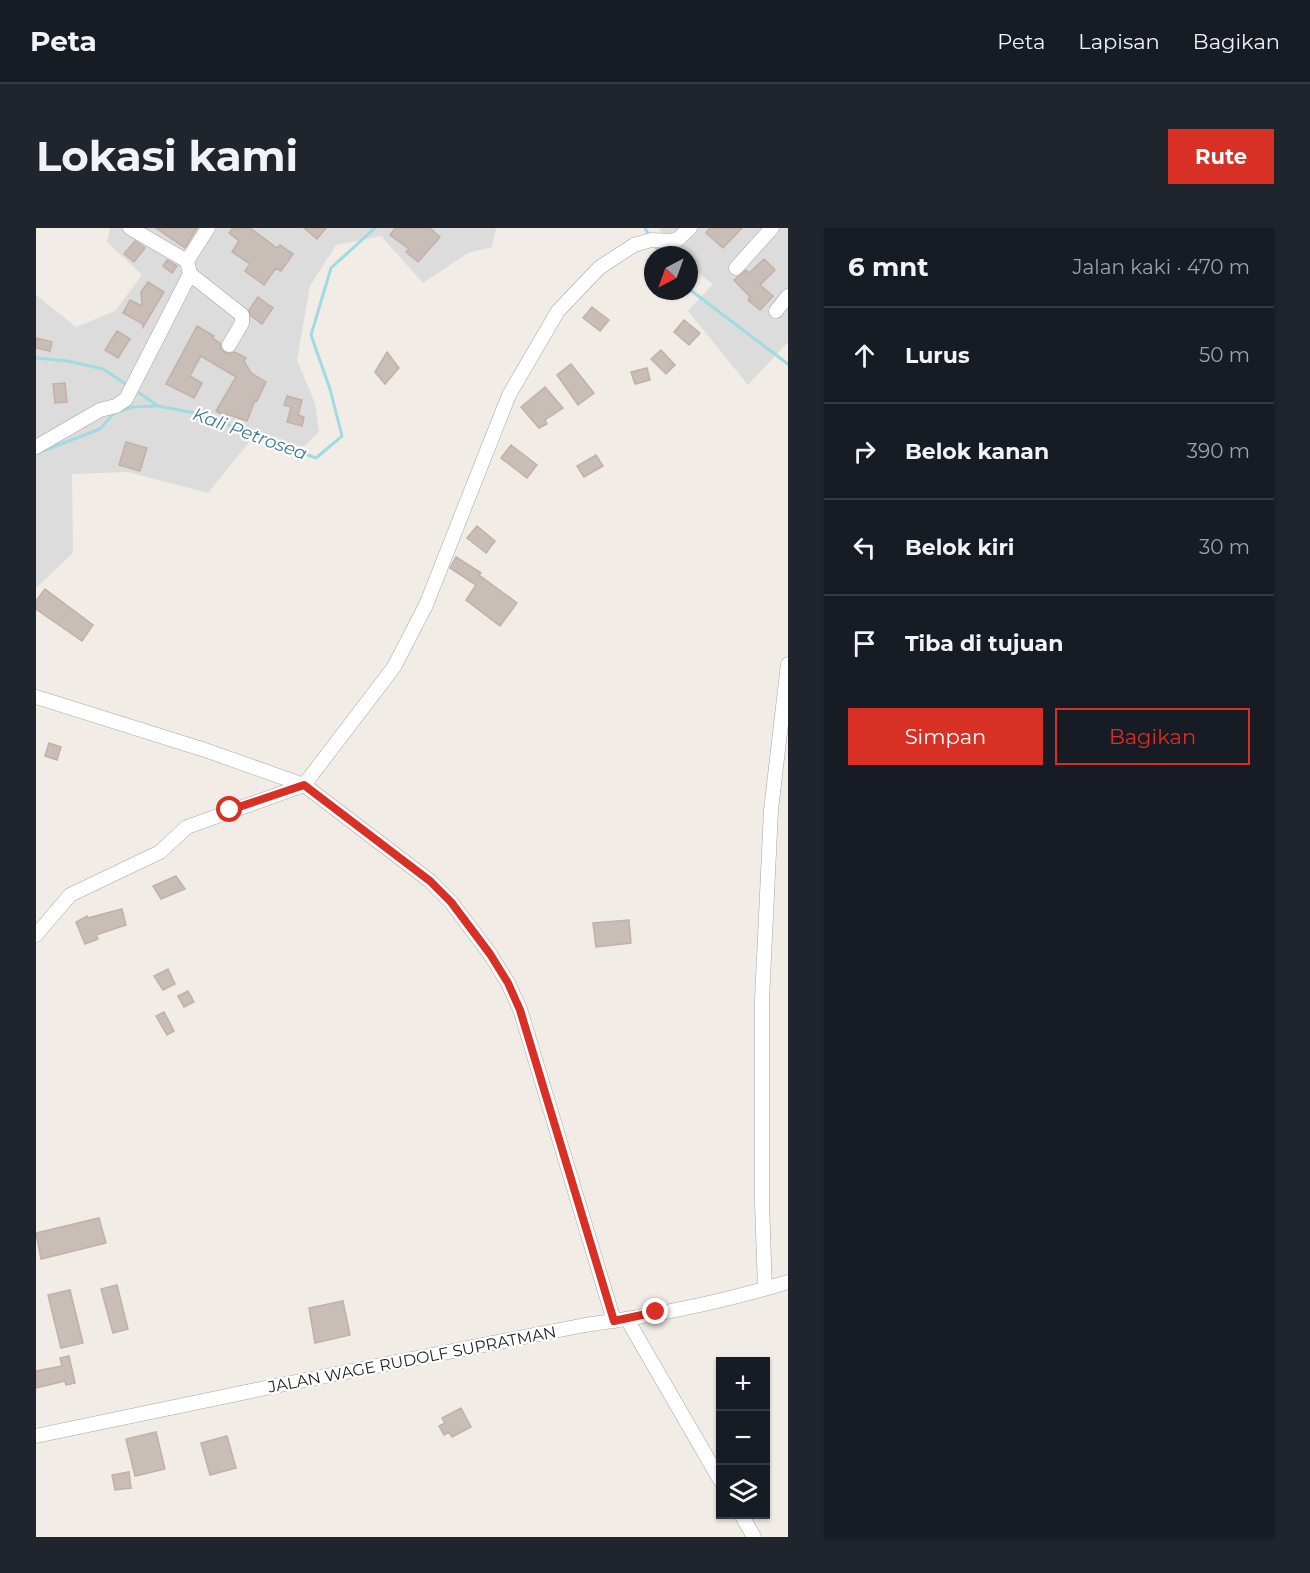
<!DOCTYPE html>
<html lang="id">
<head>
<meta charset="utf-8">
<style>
	:root { --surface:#171b24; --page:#20242c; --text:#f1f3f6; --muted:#9ea1a6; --line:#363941; --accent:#d93025 }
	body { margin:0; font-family:Montserrat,sans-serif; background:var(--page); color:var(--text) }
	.controls { position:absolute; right:18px; bottom:18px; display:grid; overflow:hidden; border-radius:0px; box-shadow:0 2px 4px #0004 }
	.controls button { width:54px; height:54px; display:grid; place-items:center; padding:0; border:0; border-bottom:2px solid var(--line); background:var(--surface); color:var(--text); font:30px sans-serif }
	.compass { position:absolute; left:608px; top:18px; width:54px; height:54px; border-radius:50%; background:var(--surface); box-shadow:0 2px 4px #0004; rotate:221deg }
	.stop { position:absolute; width:18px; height:18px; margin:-14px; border:4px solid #d93025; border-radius:50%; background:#fff }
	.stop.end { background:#d93025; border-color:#fff; box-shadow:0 2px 6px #0008 }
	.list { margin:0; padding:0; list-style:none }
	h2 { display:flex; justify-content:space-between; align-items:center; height:78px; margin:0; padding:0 24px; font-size:26px }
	h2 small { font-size:20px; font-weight:400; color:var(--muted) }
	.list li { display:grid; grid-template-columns:39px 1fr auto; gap:18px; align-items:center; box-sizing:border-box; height:96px; padding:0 24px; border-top:2px solid var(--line) }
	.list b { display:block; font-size:22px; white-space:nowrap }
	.list em { font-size:20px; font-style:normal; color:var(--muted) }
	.actions { display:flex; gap:12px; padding:18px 24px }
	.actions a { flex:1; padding:14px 0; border:2px solid var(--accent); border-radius:0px; text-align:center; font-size:21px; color:var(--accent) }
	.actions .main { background:var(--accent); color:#fff }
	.icon { flex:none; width:33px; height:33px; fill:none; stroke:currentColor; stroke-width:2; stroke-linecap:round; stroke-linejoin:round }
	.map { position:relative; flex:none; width:752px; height:1309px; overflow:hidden; border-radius:0px }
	header { display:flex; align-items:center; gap:36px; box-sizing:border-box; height:84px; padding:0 30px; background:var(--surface); border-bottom:2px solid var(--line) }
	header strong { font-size:28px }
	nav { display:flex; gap:33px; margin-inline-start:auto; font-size:21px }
	.intro { display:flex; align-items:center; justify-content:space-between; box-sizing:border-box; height:144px; padding:0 36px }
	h1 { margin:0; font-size:42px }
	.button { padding:15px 27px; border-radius:0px; background:var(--accent); color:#fff; font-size:21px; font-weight:700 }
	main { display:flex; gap:36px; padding:0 36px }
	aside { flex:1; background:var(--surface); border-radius:0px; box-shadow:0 2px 4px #0004 }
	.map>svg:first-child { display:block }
	.residential { fill:#dddcdc }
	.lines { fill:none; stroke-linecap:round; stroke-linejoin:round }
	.stream { stroke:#a1dbe2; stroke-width:3 }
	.building { fill:#c9bdb7; stroke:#c4b0a6; stroke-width:1.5 }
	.minor-casing { stroke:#a6a6a6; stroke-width:15 }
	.minor { stroke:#fff; stroke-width:14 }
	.route { stroke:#d93025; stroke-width:8 }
	.labels { text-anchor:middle; stroke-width:4.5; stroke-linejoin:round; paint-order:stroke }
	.street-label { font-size:16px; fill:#1f1f1f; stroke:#fff }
	.water-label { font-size:18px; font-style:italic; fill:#3b789f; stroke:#fff }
</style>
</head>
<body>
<header>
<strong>Peta</strong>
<nav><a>Peta</a><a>Lapisan</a><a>Bagikan</a></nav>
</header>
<div class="intro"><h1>Lokasi kami</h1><a class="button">Rute</a></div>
<main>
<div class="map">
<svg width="752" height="1309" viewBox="0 0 752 1309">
	<rect width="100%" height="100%" fill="#f1ece5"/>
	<path class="residential" d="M74,0h386l-4,19 -24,6 -45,30 -42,-47 -45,9 -26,41 -13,74 18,43 4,29 -15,15 -49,-12 -47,58 -80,-21 -56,2 1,79 -37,35v-293l40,32 39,-16 27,-36 -35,-33z
		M623,0h129v114l-40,43 -60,-74 25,-27 -24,-18v-11h-15z"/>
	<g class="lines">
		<path class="stream" d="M609,0l5,9
			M619,17l5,10
			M653,61l99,75
			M0,130l32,3 35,8 24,16
			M99,162l23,16 42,8 116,44 26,-22 -12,-47 -19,-54 20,-67 44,-40
			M4,224l60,-23 14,-16 19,-6 23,-1"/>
	</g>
	<path class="building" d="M120,0h41l-12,20z
		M197,0h17l27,20 3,-3 13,9 -12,17 -5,-3 -12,17 -19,-14 5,-7 -18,-12 7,-11 -10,-8z
		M268,0h22l-9,11z
		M359,0h35l10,9 -22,25 -12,-10 3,-3 -19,-14z
		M674,0h32l-19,20 -17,-15z
		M99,13l10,7 -11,14 -10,-8z
		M728,31l11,11 -15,15 13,11 -13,14 -12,-10 2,-3 -16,-17 12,-10 3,3z
		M131,32l10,6 -5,7 -9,-7z
		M112,54l16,10 -21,35v-3l-20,-11 7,-13 12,6 -1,-14z
		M222,69l15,11 -11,16 -11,-8 -2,-6z
		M556,79l17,13 -9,11 -17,-13z
		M648,92l16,13 -11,12 -15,-13z
		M161,98l17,10 -2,2 8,5 1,6 3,3 5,2 6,-2 11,6 -2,3 7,12 15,9 -9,19 -2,-1 -8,21 -17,-6 -2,3 -12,-7 20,-34 -35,-21 -11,20 12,7 -8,15 -28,-14z
		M81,103l13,8 -12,19 -13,-8z
		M0,110l16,4 -2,9 -14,-3z
		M625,122l14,15 -9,9 -15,-15z
		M351,124l12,16 -14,16 -10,-12z
		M535,136l23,29 -16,12 -21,-30z
		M611,140l3,12 -15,4 -4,-12z
		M29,155l2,19 -12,1 -2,-19z
		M509,159l18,21 -18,12 2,4 -8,4 -18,-21z
		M251,168l15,4 -4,15 6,2 -2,9 -15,-4 4,-15 -7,-2z
		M90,214l21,6 -7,23 -21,-6z
		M475,217l26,20 -10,13 -26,-20z
		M560,227l7,11 -19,11 -7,-11z
		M441,298l18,15 -9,12 -19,-15z
		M420,329l25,16 -2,2 38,28 -17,23 -34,-26 10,-15 -26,-17z
		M9,361l48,36 -11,16 -46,-32v-8z
		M13,515l12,4 -4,13 -12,-4z
		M140,648l9,13 -24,10 -8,-13z
		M86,681l4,16 -30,10 2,4 -13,5 -9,-22 11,-6 1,2z
		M593,692l2,23 -35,4 -3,-24z
		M132,741l7,15 -12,6 -9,-14z
		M152,763l6,11 -10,5 -6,-11z
		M128,784l10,19 -7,4 -11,-19z
		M63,990l7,25 -65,16 -5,-26z
		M81,1057l11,44 -15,4 -12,-44z
		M34,1062l13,53 -22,5 -13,-53z
		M307,1073l7,34 -35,8 -6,-35z
		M33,1128l6,27 -9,2 -1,-4 -29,7v-17l26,-5 -2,-8z
		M425,1180l10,19 -19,10 -3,-5 -5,3 -5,-9 6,-3 -3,-5z
		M120,1204l9,37 -30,7 -9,-37z
		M191,1208l9,32 -26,7 -9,-32z
		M93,1244l2,16 -16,2 -3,-15z"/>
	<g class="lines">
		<g class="minor-casing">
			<path id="minor" d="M94,0l57,33
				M700,40l36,-40
				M154,46l52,41v8l-13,22
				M740,83l12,-15
				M0,219l64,-37 16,-4 10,-7 64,-125 -3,-13 21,-33
				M0,469l169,53 99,35 126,96 21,21 39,52 18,29 12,26 94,312
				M0,707l34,-40 90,-43 27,-25 117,-42 90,-118 32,-62 83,-210 49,-84 41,-43 9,-6 26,-17 17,-5 21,1 6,-2 12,-11
				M729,1061l-3,-86v-203l9,-190 17,-146
				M591,1091l93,161
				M0,1208l239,-50 310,-61c68,-9 138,-23 203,-43
				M705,1286l13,23"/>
		</g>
		<use href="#minor" class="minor"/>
	</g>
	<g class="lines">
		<path class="route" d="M194,582l74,-25 126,96 21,21 39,52 18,29 12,27 94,311 42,-9"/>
	</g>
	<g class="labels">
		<g class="street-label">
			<text transform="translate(376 1131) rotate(-11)" y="6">JALAN WAGE RUDOLF SUPRATMAN</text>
		</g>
		<g class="water-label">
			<text transform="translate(214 206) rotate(20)" y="6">Kali Petrosea</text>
		</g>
	</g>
</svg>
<div class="controls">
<button>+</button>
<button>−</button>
<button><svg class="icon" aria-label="layers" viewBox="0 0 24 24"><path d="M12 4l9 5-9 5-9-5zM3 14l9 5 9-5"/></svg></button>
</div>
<svg class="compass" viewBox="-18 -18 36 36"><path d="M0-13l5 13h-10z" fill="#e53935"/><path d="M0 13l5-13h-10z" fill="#9ea1a6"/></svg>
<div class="stop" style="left:194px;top:582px"></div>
<div class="stop end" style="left:620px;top:1084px"></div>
</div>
<aside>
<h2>6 mnt<small>Jalan kaki · 470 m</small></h2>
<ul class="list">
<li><svg class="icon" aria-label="ahead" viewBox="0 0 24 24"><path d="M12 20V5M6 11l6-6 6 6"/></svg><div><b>Lurus</b></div><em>50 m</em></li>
<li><svg class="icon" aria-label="right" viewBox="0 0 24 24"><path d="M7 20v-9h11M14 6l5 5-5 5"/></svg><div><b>Belok kanan</b></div><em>390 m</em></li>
<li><svg class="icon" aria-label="left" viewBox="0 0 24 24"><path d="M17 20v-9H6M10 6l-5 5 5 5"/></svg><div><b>Belok kiri</b></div><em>30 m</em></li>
<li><svg class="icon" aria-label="arrive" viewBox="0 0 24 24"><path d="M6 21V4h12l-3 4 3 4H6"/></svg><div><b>Tiba di tujuan</b></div></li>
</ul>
<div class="actions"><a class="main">Simpan</a><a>Bagikan</a></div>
</aside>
</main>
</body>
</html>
